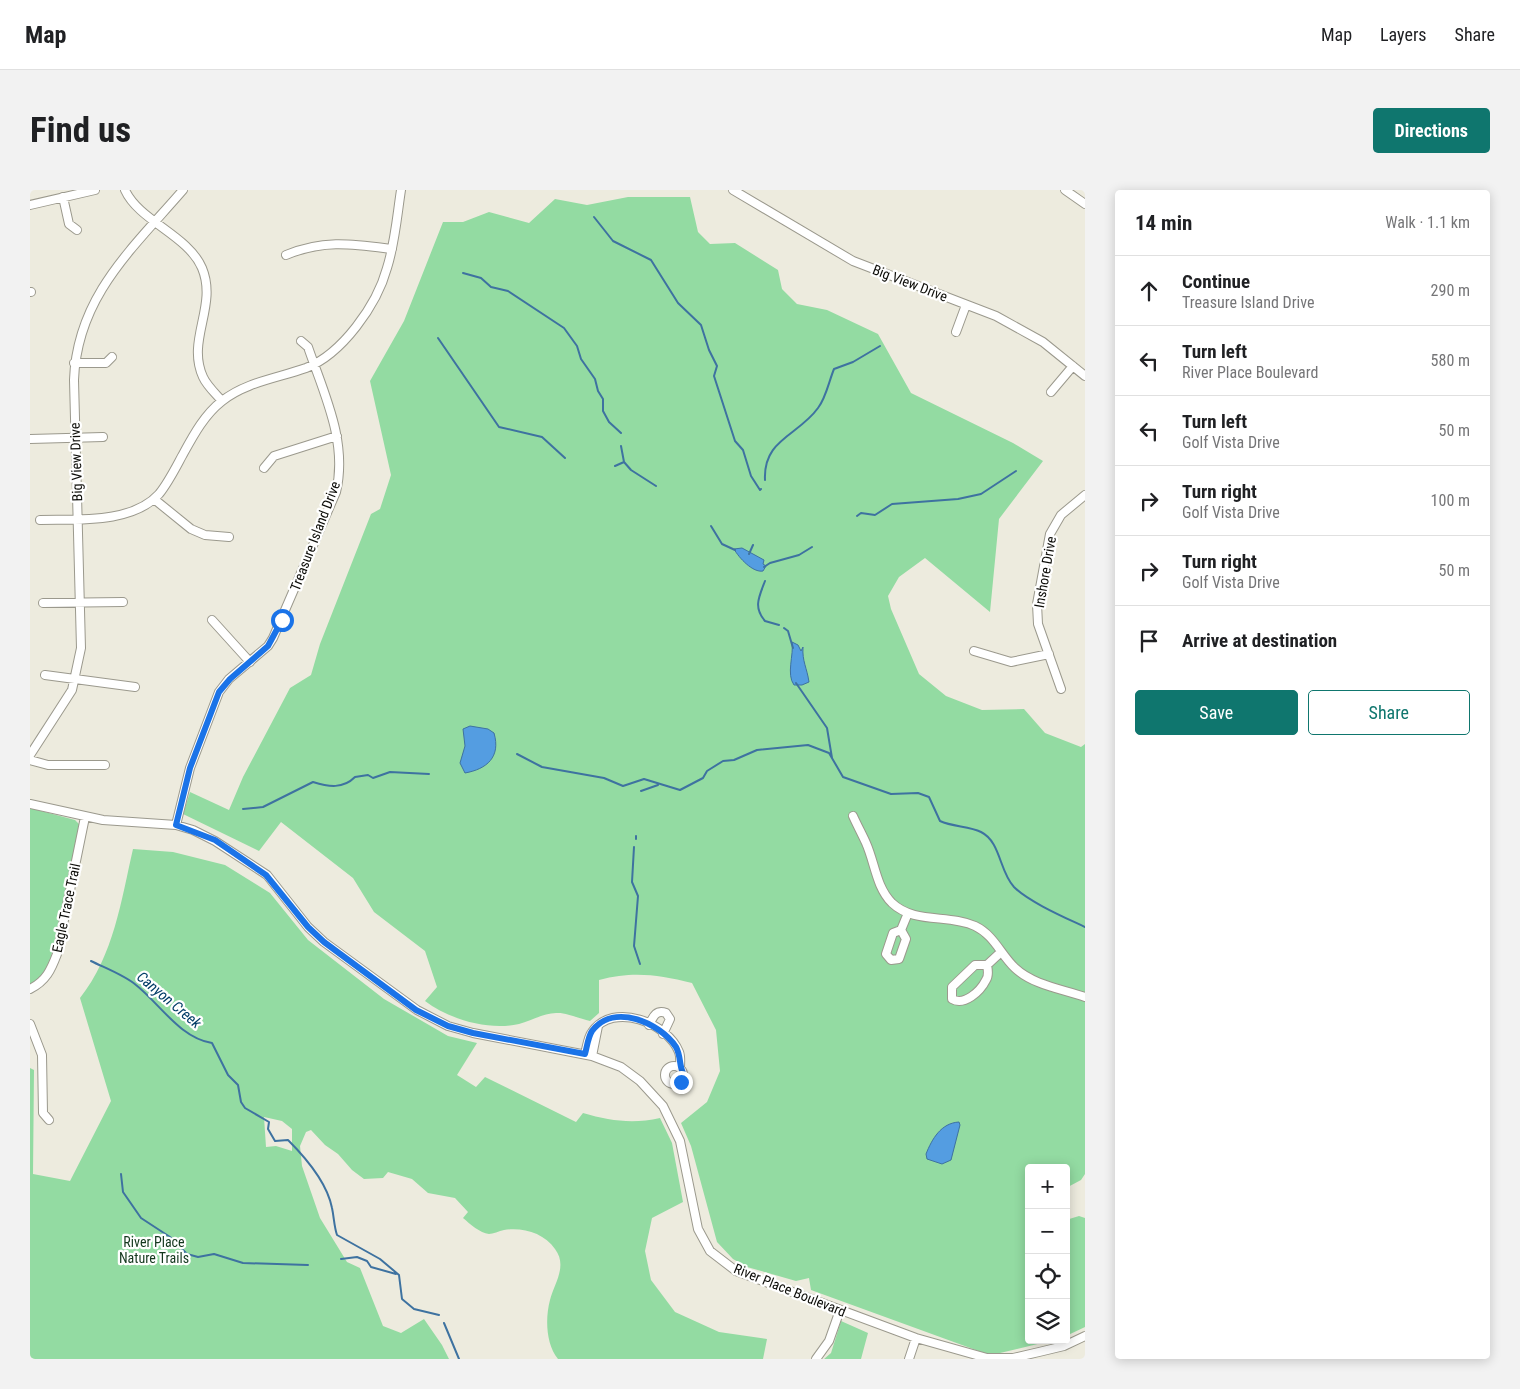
<!DOCTYPE html>
<html lang="en">
<head>
<meta charset="utf-8">
<style>
	:root { --surface:#fff; --page:#f2f2f2; --text:#202124; --muted:#757577; --line:#e0e0e0; --accent:#0f766e }
	body { margin:0; font-family:"Roboto Condensed",sans-serif; background:var(--page); color:var(--text) }
	.controls { position:absolute; right:15px; bottom:15px; display:grid; overflow:hidden; border-radius:5px; box-shadow:0 2px 12px #0003 }
	.controls button { width:45px; height:45px; display:grid; place-items:center; padding:0; border:0; border-bottom:1px solid var(--line); background:var(--surface); color:var(--text); font:25px sans-serif }
	.stop { position:absolute; width:15px; height:15px; margin:-11px; border:4px solid #1a73e8; border-radius:50%; background:#fff }
	.stop.end { background:#1a73e8; border-color:#fff; box-shadow:0 1px 5px #0008 }
	.list { margin:0; padding:0; list-style:none }
	h2 { display:flex; justify-content:space-between; align-items:center; height:65px; margin:0; padding:0 20px; font-size:21px }
	h2 small { font-size:16px; font-weight:400; color:var(--muted) }
	.list li { display:grid; grid-template-columns:32px 1fr auto; gap:15px; align-items:center; box-sizing:border-box; height:70px; padding:0 20px; border-top:1px solid var(--line) }
	.list b { display:block; font-size:19px; white-space:nowrap }
	.list p { margin:0; font-size:16px; white-space:nowrap; color:var(--muted) }
	.list em { font-size:16px; font-style:normal; color:var(--muted) }
	.actions { display:flex; gap:10px; padding:15px 20px }
	.actions a { flex:1; padding:11px 0; border:1px solid var(--accent); border-radius:5px; text-align:center; font-size:18px; color:var(--accent) }
	.actions .main { background:var(--accent); color:#fff }
	.icon { flex:none; width:28px; height:28px; fill:none; stroke:currentColor; stroke-width:2; stroke-linecap:round; stroke-linejoin:round }
	.map { position:relative; flex:none; width:1055px; height:1169px; overflow:hidden; border-radius:5px }
	header { display:flex; align-items:center; gap:30px; box-sizing:border-box; height:70px; padding:0 25px; background:var(--surface); border-bottom:1px solid var(--line) }
	header strong { font-size:24px }
	nav { display:flex; gap:28px; margin-inline-start:auto; font-size:18px }
	.intro { display:flex; align-items:center; justify-content:space-between; box-sizing:border-box; height:120px; padding:0 30px }
	h1 { margin:0; font-size:35px }
	.button { padding:12px 22px; border-radius:5px; background:var(--accent); color:#fff; font-size:18px; font-weight:700 }
	main { display:flex; gap:30px; padding:0 30px }
	aside { flex:1; background:var(--surface); border-radius:5px; box-shadow:0 2px 12px #0003 }
	.map>svg:first-child { display:block }
	.green { fill:#93dba2; fill-rule:evenodd }
	.water { fill:#549de1; stroke:#3e72a0 }
	.lines { fill:none; stroke-linecap:round; stroke-linejoin:round }
	.stream { stroke:#3e72a0; stroke-width:2 }
	.minor-casing { stroke:#9b998d; stroke-width:10 }
	.minor { stroke:#fff; stroke-width:8 }
	.route { stroke:#1a73e8; stroke-width:6 }
	.labels { text-anchor:middle; stroke-width:4.5; stroke-linejoin:round; paint-order:stroke }
	.street-label { font-size:14px; fill:#0c0c08; stroke:#fff }
	.park-label { font-size:14px; fill:#13371d; stroke:#fff }
	.water-label { font-size:15px; font-style:italic; fill:#023c67; stroke:#fff }
</style>
</head>
<body>
<header>
<strong>Map</strong>
<nav><a>Map</a><a>Layers</a><a>Share</a></nav>
</header>
<div class="intro"><h1>Find us</h1><a class="button">Directions</a></div>
<main>
<div class="map">
<svg width="1055" height="1169" viewBox="0 0 1055 1169">
	<rect width="100%" height="100%" fill="#edebde"/>
	<path class="green" d="M598,7h62l8,35 12,12 25,-1 43,27 4,19 15,15 30,6 51,24 33,59 102,50 30,18 -44,58 -9,93 -65,-54 -26,19 -11,19 3,13 28,65 27,22 36,14 42,-1 21,24 36,14 4,-3v430l-4,6 -15,8v-20h-37v172h25l-54,13h-16l-173,-63 -2,-12 -13,3 -49,-14 -14,-8 -16,-17 -26,-96 -10,-23 26,-21 13,-31 -4,-41 -24,-47c-34,-8 -58,-12 -93,-3v33l-9,8c-10,-2 -24,-9 -34,-8 -12,0 -25,8 -37,11 -31,7 -70,-5 -94,-23l12,-14 -12,-36 -51,-39 -21,-34 -72,-56 -22,29 -76,-37 7,-22 39,18 14,-33 47,-89 21,-13 9,-31 51,-130 9,-5 11,-34 -21,-94 34,-60 39,-99h20l26,-10 40,11 26,-24 32,6z
		M0,618l45,12 5,5 -30,137 -10,16 -10,7z
		M103,659l40,3 52,13 45,28 38,47 76,59 64,37 29,7 -20,32 19,12 9,-10 91,45 7,-9c27,8 50,11 77,5l12,25 11,59 -31,16 -7,33 6,29 24,32 44,20 48,7 -4,20h-205c-12,-15 -13,-40 -8,-59 4,-16 18,-34 5,-51 -11,-16 -32,-22 -51,-19 -5,1 -11,4 -15,4 -9,-1 -19,-10 -26,-16l5,-6 -13,-14 -27,-5 -16,-14 -24,-7 -5,6 -19,1 -12,-9 -14,-16 -13,-9 -14,-15 -5,2 -6,14 2,20 18,52 27,44 13,6 23,58 18,7 23,-14 18,26 7,14h-419v-291l4,2 -1,104 37,7 41,-80 -31,-103c34,-43 41,-97 53,-149zM234,927l18,4 10,8v22l-16,-5 -10,1z
		M1049,1026l6,2v109l-19,9v-116z
		M811,1131l27,12 -7,26h-37l7,-6z"/>
	<path class="water" d="M712,358l22,12 -1,4 3,2 -3,5c-10,2 -24,-13 -29,-22z
		M762,452l6,3 3,6 2,-4c-1,14 4,21 6,35l-7,3h-8c-8,-11 0,-30 -2,-43z
		M440,536l18,3 6,4c7,24 -7,36 -29,40l-5,-10 5,-17 -2,-17z
		M929,932l1,3 -9,35 -9,4 -15,-5 -1,-5c6,-15 15,-31 33,-32z"/>
	<g class="lines">
		<path class="stream" d="M564,27l19,24 38,19 27,43 23,22 8,25 8,16 -3,10 21,65 8,9 8,26 9,14 1,-1
			M433,83l18,5 10,9 17,4 56,37 13,18 4,13 14,20 3,12 5,8v12l6,11 12,11
			M408,148l61,89 43,10 23,21
			M591,256l3,16 7,8 25,16
			M585,276l9,-4
			M735,290c-2,-41 33,-44 53,-72 8,-10 11,-27 16,-39l19,-7 27,-16
			M827,326l4,-3 14,2 17,-11 66,-5 23,-5 35,-23
			M681,336l11,18 13,6
			M719,364l4,-9
			M734,377l6,-4 29,-8 13,-8
			M735,391c-6,16 -12,26 0,40l14,4
			M754,438l4,3 5,17
			M766,493l31,45 5,30
			M487,564l25,13 62,11 19,8 21,-7 36,11 23,-12 4,-7 16,-10 11,-1 23,-10 51,-5 21,8 14,24 48,17 27,-1 11,4 11,24c13,6 29,5 41,11 20,10 18,39 33,55 15,15 52,31 71,40
			M611,601l17,-6
			M213,619l20,-2 50,-25c16,5 30,7 42,-5l13,-2 5,3 17,-6 39,2
			M606,649v-3
			M604,657l-2,35 6,14 -4,50 6,18
			M61,771c14,7 33,14 45,24 24,19 44,53 76,58l16,32 10,10 3,17 4,6 24,14 -1,7 7,12 13,-1c18,18 39,42 44,68 2,9 2,18 5,27l43,24 19,16 3,24 12,10 25,6
			M91,984l2,18 18,26 29,19 17,17 11,3 16,-3 29,9 65,2
			M311,1069l16,-2 10,4 4,6 25,7
			M414,1133l15,36"/>
		<g class="minor-casing">
			<path id="minor" d="M95,0c14,31 63,45 77,78 16,38 -16,72 1,109 4,9 13,17 19,24
				M703,0l120,71 143,55 47,26 42,34
				M1035,0l20,14
				M33,7l6,27 8,6
				M0,15l65,-15
				M256,65c38,-16 67,-11 106,-6
				M0,102h1
				M926,142l10,-27
				M44,173h32l6,-6
				M1021,202l22,-26
				M0,249l73,-2
				M234,278l10,-12 63,-20
				M124,309l37,30 14,6 24,2
				M10,330c36,-1 92,4 119,-26 9,-11 16,-25 23,-38 11,-20 22,-41 40,-55 24,-19 56,-23 84,-33 36,-14 71,-63 81,-100 8,-25 10,-52 14,-78
				M13,413l80,-1
				M182,430l38,42
				M944,461l37,11 38,-8
				M15,485l90,12
				M1031,499l-23,-65 -1,-20 13,-70 11,-19 24,-20
				M0,565l42,-65 9,-42 -7,-268c3,-83 58,-131 109,-190
				M0,570l18,5h57
				M0,614l73,16 73,5 17,5 22,11 52,34 41,52 16,15 93,68 31,16 25,7 119,23 29,11 19,14 23,25 17,35 18,88 12,22 26,20 180,67 71,20h26l26,-6 25,-6 21,-10
				M823,626c4,9 9,18 13,27 9,20 10,44 26,60 22,21 57,11 83,23 19,9 26,29 40,42 18,17 47,21 70,29
				M146,635l14,-57 29,-76 10,-13 39,-33 5,-8 63,-146c12,-50 -12,-98 -28,-145l-7,-6
				M871,740l-8,3 -7,21 5,6 8,-1 7,-20 -5,-9 7,-17
				M957,775c1,5 2,11 -1,15 -6,12 -22,26 -34,19v-12l23,-22h12l14,-13
				M0,799c16,-8 21,-19 27,-35l28,-137
				M0,834l12,31 1,58 6,7
				M619,835c4,-8 7,-16 17,-12l4,6 -7,15
				M555,864c2,-7 3,-17 7,-22 21,-31 76,-9 87,20 2,5 1,11 1,16
				M562,866l6,-30
				M635 885a9 9 0 1 1 18 0a9 9 0 1 1-18 0Z
				M786,1169l13,-18 11,-31
				M879,1169l7,-21"/>
		</g>
		<use href="#minor" class="minor"/>
	</g>
	<g class="lines">
		<path class="route" d="M252,430l-14,26 -38,33 -11,13 -29,76 -14,57 39,15 51,35 42,52 16,15 92,68 32,16 25,7 112,21c2,-7 3,-17 7,-23 22,-29 68,-8 84,16 5,9 3,18 7,26l-2,9"/>
	</g>
	<g class="labels">
		<g class="street-label">
			<text transform="translate(880 93) rotate(21)" y="5">Big View Drive</text>
			<text transform="translate(46 272) rotate(-92)" y="5">Big View Drive</text>
			<text transform="translate(285 346) rotate(-69)" y="5">Treasure Island Drive</text>
			<text transform="translate(1015 382) rotate(-80)" y="5">Inshore Drive</text>
			<text transform="translate(36 718) rotate(-78)" y="5">Eagle Trace Trail</text>
			<text transform="translate(760 1100) rotate(22)" y="5">River Place Boulevard</text>
		</g>
		<g class="park-label">
			<text x="124" y="1057">River Place<tspan x="124" dy="16">Nature Trails</tspan></text>
		</g>
		<g class="water-label">
			<text transform="translate(139 810) rotate(40)" y="5">Canyon Creek</text>
		</g>
	</g>
</svg>
<div class="controls">
<button>+</button>
<button>−</button>
<button><svg class="icon" aria-label="locate" viewBox="0 0 24 24"><circle cx="12" cy="12" r="6"/><path d="M12 2v4M12 18v4M2 12h4M18 12h4"/></svg></button>
<button><svg class="icon" aria-label="layers" viewBox="0 0 24 24"><path d="M12 4l9 5-9 5-9-5zM3 14l9 5 9-5"/></svg></button>
</div>
<div class="stop" style="left:252px;top:430px"></div>
<div class="stop end" style="left:651px;top:892px"></div>
</div>
<aside>
<h2>14 min<small>Walk · 1.1 km</small></h2>
<ul class="list">
<li><svg class="icon" aria-label="ahead" viewBox="0 0 24 24"><path d="M12 20V5M6 11l6-6 6 6"/></svg><div><b>Continue</b><p>Treasure Island Drive</p></div><em>290 m</em></li>
<li><svg class="icon" aria-label="left" viewBox="0 0 24 24"><path d="M17 20v-9H6M10 6l-5 5 5 5"/></svg><div><b>Turn left</b><p>River Place Boulevard</p></div><em>580 m</em></li>
<li><svg class="icon" aria-label="left" viewBox="0 0 24 24"><path d="M17 20v-9H6M10 6l-5 5 5 5"/></svg><div><b>Turn left</b><p>Golf Vista Drive</p></div><em>50 m</em></li>
<li><svg class="icon" aria-label="right" viewBox="0 0 24 24"><path d="M7 20v-9h11M14 6l5 5-5 5"/></svg><div><b>Turn right</b><p>Golf Vista Drive</p></div><em>100 m</em></li>
<li><svg class="icon" aria-label="right" viewBox="0 0 24 24"><path d="M7 20v-9h11M14 6l5 5-5 5"/></svg><div><b>Turn right</b><p>Golf Vista Drive</p></div><em>50 m</em></li>
<li><svg class="icon" aria-label="arrive" viewBox="0 0 24 24"><path d="M6 21V4h12l-3 4 3 4H6"/></svg><div><b>Arrive at destination</b></div></li>
</ul>
<div class="actions"><a class="main">Save</a><a>Share</a></div>
</aside>
</main>
</body>
</html>
